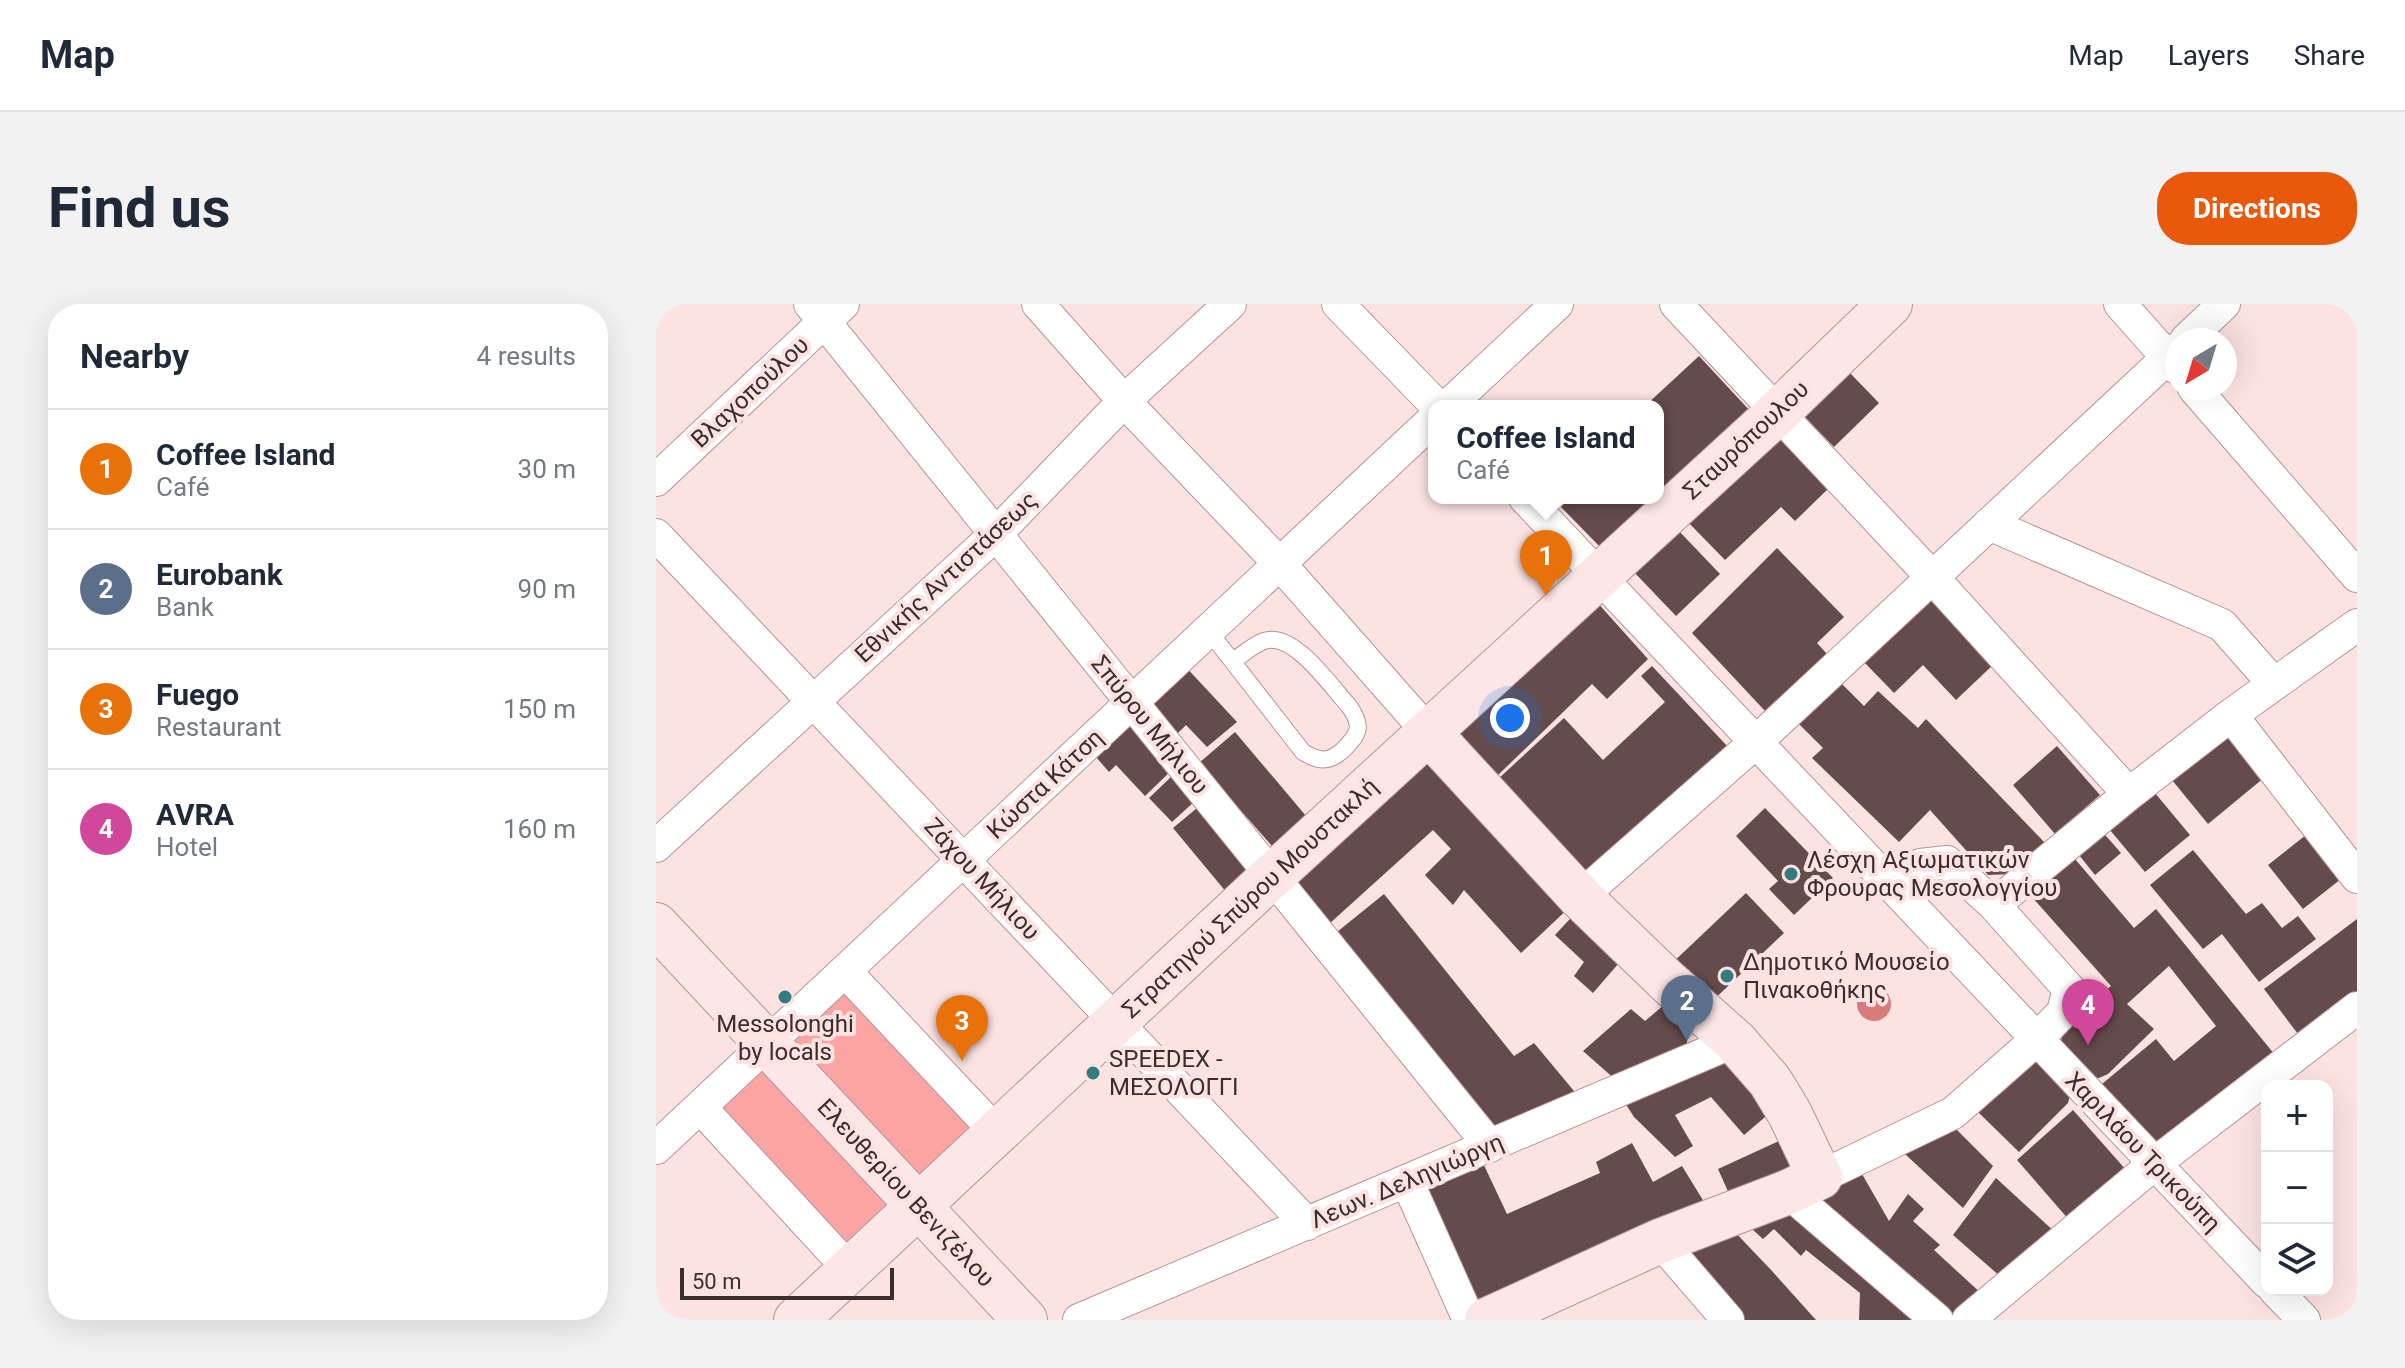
<!DOCTYPE html>
<html lang="en">
<head>
<meta charset="utf-8">
<style>
	:root { --surface:#fff; --page:#f2f2f3; --text:#1f2937; --muted:#747a83; --line:#e0e1e3; --accent:#ea580c }
	body { margin:0; font-family:Roboto,sans-serif; background:var(--page); color:var(--text) }
	.controls { position:absolute; right:24px; bottom:24px; display:grid; overflow:hidden; border-radius:16px; box-shadow:0 8px 32px #0002 }
	.controls button { width:72px; height:72px; display:grid; place-items:center; padding:0; border:0; border-bottom:2px solid var(--line); background:var(--surface); color:var(--text); font:40px sans-serif }
	.compass { position:absolute; left:1509px; top:24px; width:72px; height:72px; border-radius:50%; background:var(--surface); box-shadow:0 8px 32px #0002; rotate:218deg }
	.scale { position:absolute; left:24px; bottom:20px; width:214px; box-sizing:border-box; padding-left:8px; border:4px solid #3a2e2d; border-top:0; font-size:22px; line-height:28px; white-space:nowrap; color:#3a2e2d; -webkit-text-stroke:6px #fce3e2; paint-order:stroke }
	.you { position:absolute; left:854px; top:414px; width:28px; height:28px; margin:-20px; border:6px solid #fff; border-radius:50%; background:#1a73e8; box-shadow:0 0 0 12px #1a73e833 }
	.badge { display:grid; place-items:center; width:52px; height:52px; border-radius:50%; background:var(--accent); color:#fff; font-size:26px; font-weight:700 }
	.pin { position:absolute; translate:-50% -66px; filter:drop-shadow(0 2px 4px #0008) }
	.pin::after { content:''; position:absolute; top:42px; width:28px; height:24px; background:inherit; clip-path:polygon(0 0,100% 0,50% 100%) }
	.popup { position:absolute; left:772px; top:96px; width:236px; height:104px; box-sizing:border-box; display:grid; place-content:center; border-radius:16px; background:var(--surface); filter:drop-shadow(0 2px 6px #0005); font-size:26px; white-space:nowrap; color:var(--muted) }
	.popup b { font-size:30px; color:var(--text) }
	.popup::after { content:''; position:absolute; left:50%; top:100%; margin-left:-16px; border:16px solid transparent; border-top-color:var(--surface) }
	.list { margin:0; padding:0; list-style:none }
	h2 { display:flex; justify-content:space-between; align-items:center; height:104px; margin:0; padding:0 32px; font-size:34px }
	h2 small { font-size:26px; font-weight:400; color:var(--muted) }
	.list li { display:grid; grid-template-columns:52px 1fr auto; gap:24px; align-items:center; box-sizing:border-box; height:120px; padding:0 32px; border-top:2px solid var(--line) }
	.list b { display:block; font-size:30px; white-space:nowrap }
	.list p { margin:0; font-size:26px; white-space:nowrap; color:var(--muted) }
	.list em { font-size:26px; font-style:normal; color:var(--muted) }
	.icon { flex:none; width:44px; height:44px; fill:none; stroke:currentColor; stroke-width:2; stroke-linecap:round; stroke-linejoin:round }
	.map { position:relative; flex:none; width:1701px; height:1016px; overflow:hidden; border-radius:32px }
	header { display:flex; align-items:center; gap:48px; box-sizing:border-box; height:112px; padding:0 40px; background:var(--surface); border-bottom:2px solid var(--line) }
	header strong { font-size:38px }
	nav { display:flex; gap:44px; margin-inline-start:auto; font-size:28px }
	.intro { display:flex; align-items:center; justify-content:space-between; box-sizing:border-box; height:192px; padding:0 48px }
	h1 { margin:0; font-size:56px }
	.button { padding:20px 36px; border-radius:32px; background:var(--accent); color:#fff; font-size:28px; font-weight:700 }
	main { display:flex; gap:48px; padding:0 48px }
	aside { flex:1; background:var(--surface); border-radius:32px; box-shadow:0 8px 32px #0002 }
	.map>svg:first-child { display:block }
	.green { fill:#fca4a4 }
	.water { fill:#d87b7d }
	.building { fill:#654b4b }
	.lines { fill:none; stroke-linecap:round; stroke-linejoin:round }
	.lane-casing { stroke:#b39595; stroke-width:18 }
	.street-casing { stroke:#b39595; stroke-width:34 }
	.secondary-casing { stroke:#b39595; stroke-width:46 }
	.lane { stroke:#fff; stroke-width:16 }
	.street { stroke:#fff; stroke-width:32 }
	.secondary { stroke:#fce7e7; stroke-width:44 }
	.poi-dot { fill:#327c7f; stroke:#fce3e2; stroke-width:3 }
	.labels { text-anchor:middle; stroke-width:8; stroke-linejoin:round; paint-order:stroke }
	.street-label { font-size:24px; fill:#3a2e2d; stroke:#fce3e2 }
	.poi-label { font-size:24px; fill:#3a2e2d; stroke:#fce3e2; text-anchor:start }
</style>
</head>
<body>
<header>
<strong>Map</strong>
<nav><a>Map</a><a>Layers</a><a>Share</a></nav>
</header>
<div class="intro"><h1>Find us</h1><a class="button">Directions</a></div>
<main>
<aside>
<h2>Nearby<small>4 results</small></h2>
<ul class="list">
<li><span class="badge" style="background:#e8710a">1</span><div><b>Coffee Island</b><p>Café</p></div><em>30 m</em></li>
<li><span class="badge" style="background:#5c6f8a">2</span><div><b>Eurobank</b><p>Bank</p></div><em>90 m</em></li>
<li><span class="badge" style="background:#e8710a">3</span><div><b>Fuego</b><p>Restaurant</p></div><em>150 m</em></li>
<li><span class="badge" style="background:#d1479c">4</span><div><b>AVRA</b><p>Hotel</p></div><em>160 m</em></li>
</ul>
</aside>
<div class="map">
<svg width="1701" height="1016" viewBox="0 0 1701 1016">
	<rect width="100%" height="100%" fill="#fce3e2"/>
	<path class="green" d="M188,685l137,146 -52,49 -138,-145z
		M108,758l138,145 -46,44 -139,-145z"/>
	<path class="water" d="M1201 700a17 17 0 1 1 34 0a17 17 0 1 1-34 0Z"/>
	<path class="building" d="M1043,52l53,57 -146,140 -45,-46 9,-9h88v-92h-13z
		M1193,68l30,31 -45,44 -30,-31z
		M1122,124l54,57 -37,36 -14,-14 -56,53 -40,-41z
		M1021,225l43,45 -44,42 -43,-45z
		M1121,244l67,69 -27,26 10,11 -61,58 -74,-79z
		M1276,293l63,66 -39,37 -33,-35 -29,28 -30,-31z
		M939,296l53,59 -41,40 -15,-15 -97,94 -43,-44z
		M527,360l54,58 -30,25 -21,-22 -10,10 -32,-34z
		M996,362l77,82 -139,131 -93,-99 67,-62 39,42 62,-58 -24,-26z
		M1182,376l26,26 14,-15 40,37 8,-9 121,126 -35,29 -24,1 -58,-65 -31,32 -87,-84 11,-10 -26,-26z
		M475,420l42,45 -28,27 -29,-31 -7,7 -13,-15z
		M579,428l77,91 -33,31 -80,-91z
		M1573,429l36,44 -57,47 -36,-44z
		M1401,442l43,49 -45,39 -42,-49z
		M775,444l142,156 -52,49 -57,-63 -11,15 -28,-30 26,-26 -18,-19 -104,94 -41,-48z
		M516,472l23,25 -23,21 -23,-24z
		M1494,483l40,48 -45,37 -40,-48z
		M547,499l59,71 -30,25 -59,-71z
		M1109,504l68,70 -39,37 -25,-26 9,-8 -42,-45z
		M1444,525l21,24 -26,22 -20,-25z
		M1655,527l35,44 -43,34 -35,-44z
		M1537,546l53,64 16,-11 20,25 16,-12 18,23 -57,43 -37,-48 -19,15 -53,-64z
		M1413,548l65,76 22,-19 119,146 -123,102 -56,-68 60,-50 18,22 42,-35 -47,-60 -42,38 27,25 -46,45 -9,4 -9,-1 -30,-32 4,-17 47,-42 -87,-98z
		M1090,589l38,40 -78,74 -38,-40z
		M728,590l130,162 20,-13 45,54 -83,35 -77,-101 -82,-99z
		M924,604l45,48 -32,37 -19,-17 10,-14 -29,-27z
		M1701,615v77l-56,42 -37,-49z
		M1008,701l24,27 -2,19 -69,30 -34,-30 48,-42 14,12z
		M1072,745l50,57 -34,29 -33,-38 -36,18 18,31 -18,11 -41,-40 -12,-19z
		M1375,754l36,31 3,6 -2,8 -49,49 -41,-40z
		M1417,806l54,61 -57,50 -53,-61z
		M1300,825l37,37 -30,42 -58,-54z
		M1134,832l17,38 -72,33 -17,-38z
		M976,839l21,39 29,-16 27,44 -228,103 -59,-126 60,-26 25,53 93,-41 -4,-11z
		M1206,870l27,47 19,-27 16,15 -11,12 27,24 -6,5 49,45 -28,23 -130,-111 -4,-8v-7z
		M1340,874l61,56 -55,44 -49,-43z
		M1131,895l138,121h-66l1,-27 -54,-43 -5,6 -27,-27 -11,10 -23,-21z
		M1076,925l40,42 44,49h-71l-61,-69z"/>
	<g class="lines">
		<g class="lane-casing">
			<path id="lane" d="M552,326l95,122c7,4 15,9 24,7 7,-1 11,-5 16,-9 17,-17 20,-24 6,-44 -18,-19 -55,-75 -85,-65 -11,4 -21,13 -31,20"/>
		</g>
		<g class="street-casing">
			<path id="street" d="M154,0l680,842
				M382,0l86,97 156,163 149,169
				M682,0l99,102
				M1020,0l256,273 197,217
				M1464,0l57,64
				M1530,36l38,-36
				M1538,84l163,188
				M792,102l109,-102
				M0,176l187,-176
				M869,194l742,784
				M1333,220l233,101 52,59
				M0,231l651,689
				M1575,411l126,162
				M0,542l340,-312 128,-133 106,-97
				M924,593l177,-156 420,-392
				M1338,601l135,-111 102,-79 126,-90
				M189,667l152,162
				M44,803l150,163
				M0,844l778,-729
				M1164,873l133,-64 83,-73 27,-28 6,-23 -75,-84 -47,-43 -27,3 -27,22
				M751,877l62,139
				M1132,888l149,128
				M1004,937l68,79
				M1619,986l29,30
				M423,1016l656,-279
				M1312,1016l186,-156 203,-156"/>
		</g>
		<g class="secondary-casing">
			<path id="secondary" d="M773,429l151,164 87,84 68,60 35,40 20,33 30,63 -32,15 -128,49 -173,79
				M0,621l369,395
				M140,1016l476,-444 505,-463 113,-109"/>
		</g>
		<use href="#lane" class="lane"/>
		<use href="#street" class="street"/>
		<use href="#secondary" class="secondary"/>
	</g>
	<g class="poi-dot">
		<circle cx="1135" cy="570" r="8"/>
		<circle cx="1071" cy="672" r="8"/>
		<circle cx="129" cy="693" r="8"/>
		<circle cx="437" cy="769" r="8"/>
	</g>
	<g class="labels">
		<g class="street-label">
			<text transform="translate(94 88) rotate(-43)" y="8">Βλαχοπούλου</text>
			<text transform="translate(1090 136) rotate(-43)" y="8">Σταυρόπουλου</text>
			<text transform="translate(290 273) rotate(-43)" y="8">Εθνικής Αντιστάσεως</text>
			<text transform="translate(494 421) rotate(51)" y="8">Σπύρου Μήλιου</text>
			<text transform="translate(389 480) rotate(-43)" y="8">Κώστα Κάτση</text>
			<text transform="translate(326 575) rotate(47)" y="8">Ζάχου Μήλιου</text>
			<text transform="translate(594 594) rotate(-43)" y="8">Στρατηγού Σπύρου Μουστακλή</text>
			<text transform="translate(1487 848) rotate(46)" y="8">Χαριλάου Τρικούπη</text>
			<text transform="translate(751 877) rotate(-23)" y="8">Λεων. Δεληγιώργη</text>
			<text transform="translate(250 889) rotate(47)" y="8">Ελευθερίου Βενιζέλου</text>
		</g>
		<g class="poi-label">
			<text x="1151" y="564">Λέσχη Αξιωματικών<tspan x="1151" dy="28">Φρουρας Μεσολογγίου</tspan></text>
			<text x="1087" y="666">Δημοτικό Μουσείο<tspan x="1087" dy="28">Πινακοθήκης</tspan></text>
			<text x="129" y="728" text-anchor="middle">Messolonghi<tspan x="129" dy="28">by locals</tspan></text>
			<text x="453" y="763">SPEEDEX -<tspan x="453" dy="28">ΜΕΣΟΛΟΓΓΙ</tspan></text>
		</g>
	</g>
</svg>
<div class="controls">
<button>+</button>
<button>−</button>
<button><svg class="icon" aria-label="layers" viewBox="0 0 24 24"><path d="M12 4l9 5-9 5-9-5zM3 14l9 5 9-5"/></svg></button>
</div>
<svg class="compass" viewBox="-18 -18 36 36"><path d="M0-13l5 13h-10z" fill="#e53935"/><path d="M0 13l5-13h-10z" fill="#747a83"/></svg>
<div class="scale">50 m</div>
<div class="you"></div>
<div class="pin badge" style="left:890px;top:292px;background:#e8710a">1</div>
<div class="popup"><b>Coffee Island</b>Café</div>
<div class="pin badge" style="left:1031px;top:737px;background:#5c6f8a">2</div>
<div class="pin badge" style="left:306px;top:757px;background:#e8710a">3</div>
<div class="pin badge" style="left:1432px;top:741px;background:#d1479c">4</div>
</div>
</main>
</body>
</html>
